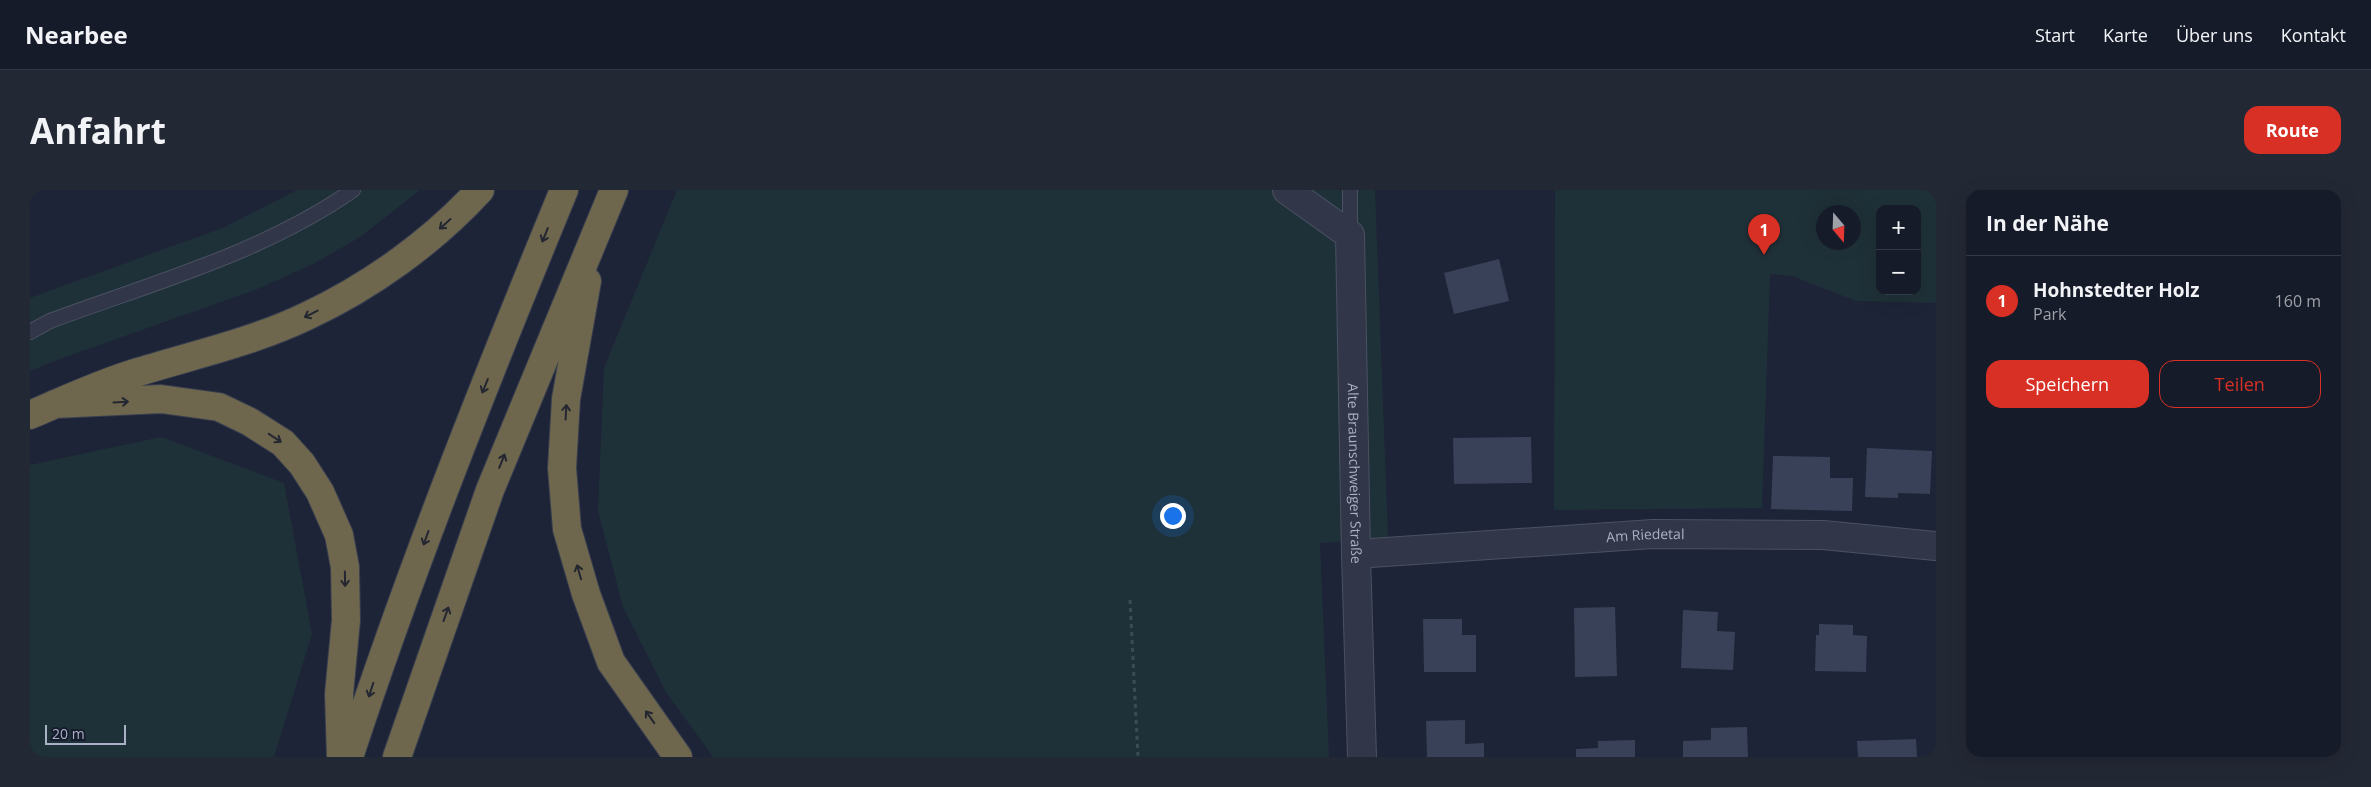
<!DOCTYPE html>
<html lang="de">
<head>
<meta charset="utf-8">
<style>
	:root { --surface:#161b29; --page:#232835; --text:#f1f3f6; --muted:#9ea1a8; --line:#353946; --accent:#d93025 }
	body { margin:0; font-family:"Open Sans",sans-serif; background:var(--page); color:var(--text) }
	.controls { position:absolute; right:15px; top:15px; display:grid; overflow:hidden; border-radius:10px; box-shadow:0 5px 20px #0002 }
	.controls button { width:45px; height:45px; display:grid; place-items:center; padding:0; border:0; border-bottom:1px solid var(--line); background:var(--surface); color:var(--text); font:25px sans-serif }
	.compass { position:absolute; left:1786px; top:15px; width:45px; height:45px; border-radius:50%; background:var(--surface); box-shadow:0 5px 20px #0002; rotate:161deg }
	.scale { position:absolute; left:15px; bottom:12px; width:81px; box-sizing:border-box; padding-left:5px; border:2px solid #aab0c5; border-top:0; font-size:14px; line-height:18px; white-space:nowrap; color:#aab0c5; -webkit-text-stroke:4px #171c2c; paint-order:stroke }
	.you { position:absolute; left:1142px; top:325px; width:18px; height:18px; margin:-12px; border:4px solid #fff; border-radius:50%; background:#1a73e8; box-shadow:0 0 0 8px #1a73e833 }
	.badge { display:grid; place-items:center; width:32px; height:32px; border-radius:50%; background:var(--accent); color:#fff; font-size:16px; font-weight:700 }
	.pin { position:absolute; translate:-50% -41px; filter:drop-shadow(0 1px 2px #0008) }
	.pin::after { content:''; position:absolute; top:26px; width:18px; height:15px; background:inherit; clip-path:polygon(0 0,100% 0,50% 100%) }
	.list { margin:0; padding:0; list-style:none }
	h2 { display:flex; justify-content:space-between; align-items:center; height:65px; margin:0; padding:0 20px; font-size:21px }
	h2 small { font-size:16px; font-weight:400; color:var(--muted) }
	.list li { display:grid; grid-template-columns:32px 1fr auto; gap:15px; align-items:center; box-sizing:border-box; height:90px; padding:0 20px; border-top:1px solid var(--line) }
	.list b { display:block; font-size:19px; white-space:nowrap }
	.list p { margin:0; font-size:16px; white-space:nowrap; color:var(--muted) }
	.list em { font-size:16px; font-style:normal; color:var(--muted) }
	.actions { display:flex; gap:10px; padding:15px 20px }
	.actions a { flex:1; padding:11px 0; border:1px solid var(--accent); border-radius:15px; text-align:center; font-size:18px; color:var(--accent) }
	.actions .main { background:var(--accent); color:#fff }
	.map { position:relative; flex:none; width:1906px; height:567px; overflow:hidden; border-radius:15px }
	header { display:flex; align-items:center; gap:30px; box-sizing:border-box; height:70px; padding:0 25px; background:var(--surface); border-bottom:1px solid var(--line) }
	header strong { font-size:24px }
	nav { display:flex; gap:28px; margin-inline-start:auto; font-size:18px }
	.intro { display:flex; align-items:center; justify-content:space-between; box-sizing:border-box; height:120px; padding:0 30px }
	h1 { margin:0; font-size:35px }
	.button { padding:12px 22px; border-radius:15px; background:var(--accent); color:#fff; font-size:18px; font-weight:700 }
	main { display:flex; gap:30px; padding:0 30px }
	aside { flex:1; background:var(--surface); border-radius:15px; box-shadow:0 5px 20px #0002 }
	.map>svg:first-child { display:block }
	.green { fill:#1f3138; fill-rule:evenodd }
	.building { fill:#394158 }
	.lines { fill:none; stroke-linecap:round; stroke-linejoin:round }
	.lane-casing { stroke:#4b5163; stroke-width:16 }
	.street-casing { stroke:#4b5163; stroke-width:30 }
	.highway-casing { stroke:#383e4f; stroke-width:30 }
	.path { stroke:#3a4d53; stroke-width:3; stroke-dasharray:4 4; stroke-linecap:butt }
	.lane { stroke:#313748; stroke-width:14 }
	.street { stroke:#313748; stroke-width:28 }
	.highway { stroke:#6e674d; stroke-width:28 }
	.oneway { stroke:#242731 }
	.labels { text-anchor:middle; stroke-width:4; stroke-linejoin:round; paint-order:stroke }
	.street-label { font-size:14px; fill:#aab0c5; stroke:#171c2c }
</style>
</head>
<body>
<header>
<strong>Nearbee</strong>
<nav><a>Start</a><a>Karte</a><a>Über uns</a><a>Kontakt</a></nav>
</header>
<div class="intro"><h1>Anfahrt</h1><a class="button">Route</a></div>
<main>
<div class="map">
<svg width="1906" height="567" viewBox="0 0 1906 567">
	<rect width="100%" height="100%" fill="#1d2437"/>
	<path class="green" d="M267,0h123l-60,47 -45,26 -55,25 -200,71 -30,12v-73l195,-71z
		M647,0h698l13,348 -68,5 9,214h-616l-47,-65 -43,-85 -25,-96 6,-143z
		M1525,0h381v113l-80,-2 -64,-25 -22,-2 -8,234 -208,2zM1850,19h37v82h-37zM1794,22h30v30h-30z
		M131,247l123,46 28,151 -38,123h-244v-292z"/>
	<path class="building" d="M1469,69l10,42 -55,13 -10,-41z
		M1501,247l1,46 -78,1 -1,-46z
		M1837,258l65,3 -2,43 -32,-1v5l-33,-1z
		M1743,266l57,1v21h23l-1,33 -81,-2z
		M1585,417l2,69 -42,1 -1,-69z
		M1653,420l35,2 -1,19 18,1 -2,38 -52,-2z
		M1393,429h39v16h14v37h-52z
		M1789,434l34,1v10l14,1 -1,36 -51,-1 1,-36h3z
		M1435,530v24l19,-1v14h-57l-1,-36z
		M1717,537l1,30h-65v-16l28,-1v-12z
		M1886,549l1,18h-59l-1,-16z
		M1605,550v17h-59v-8l22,-1v-7z"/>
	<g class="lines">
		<g class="lane-casing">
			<path id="lane" d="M1320,0v45
				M0,142l20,-11c102,-38 213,-68 303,-131"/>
		</g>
		<g class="street-casing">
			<g id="street">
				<path id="s1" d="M1257,0l63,45 6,319 6,203"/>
				<path id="s2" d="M1326,364l297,-20 170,1 113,11"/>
			</g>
		</g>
		<g class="highway-casing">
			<path id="highway" d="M557,91l-21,118 -4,69 5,61 19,65 25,68 67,95
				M25,214l106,-5 58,8 31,15 33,21 19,21 18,28 19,43 6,32 1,53 -7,74 2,63
				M0,225c35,-15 69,-31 105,-42 58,-18 118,-31 172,-57 64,-30 125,-74 173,-126
				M319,567c63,-192 138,-380 215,-567
				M367,567l93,-267 124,-300"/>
		</g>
		<path class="path" d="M1100,410l8,157"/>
		<use href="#lane" class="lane"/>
		<use href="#street" class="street"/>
		<use href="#highway" class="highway"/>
	</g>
	<defs><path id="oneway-shaft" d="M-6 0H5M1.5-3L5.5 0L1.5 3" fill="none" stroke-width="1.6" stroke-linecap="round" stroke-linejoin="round" transform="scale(1.25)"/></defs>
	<g class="oneway">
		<use href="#oneway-shaft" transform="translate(415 34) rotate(138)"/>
		<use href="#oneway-shaft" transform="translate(515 45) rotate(112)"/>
		<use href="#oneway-shaft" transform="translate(281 124) rotate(153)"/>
		<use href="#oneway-shaft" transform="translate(455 196) rotate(112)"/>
		<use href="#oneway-shaft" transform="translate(91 212) rotate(-3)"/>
		<use href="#oneway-shaft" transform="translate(536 222) rotate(-87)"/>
		<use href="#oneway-shaft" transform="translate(245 248) rotate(33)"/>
		<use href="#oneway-shaft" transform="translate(472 271) rotate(-68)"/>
		<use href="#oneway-shaft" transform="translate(396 348) rotate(110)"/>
		<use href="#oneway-shaft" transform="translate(549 382) rotate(-106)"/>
		<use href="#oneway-shaft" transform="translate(315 389) rotate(89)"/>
		<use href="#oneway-shaft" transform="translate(416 424) rotate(-70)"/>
		<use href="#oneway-shaft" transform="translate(341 500) rotate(108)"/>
		<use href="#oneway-shaft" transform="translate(620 527) rotate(-125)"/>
	</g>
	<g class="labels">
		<g class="street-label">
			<text dy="5" stroke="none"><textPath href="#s1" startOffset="316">Alte Braunschweiger Straße</textPath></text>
			<text dy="5" stroke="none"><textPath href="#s2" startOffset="290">Am Riedetal</textPath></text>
		</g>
	</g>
</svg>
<div class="controls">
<button>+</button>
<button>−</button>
</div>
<svg class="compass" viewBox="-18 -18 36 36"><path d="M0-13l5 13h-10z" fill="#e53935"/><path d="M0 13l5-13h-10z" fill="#9ea1a8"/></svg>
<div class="scale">20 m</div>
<div class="you"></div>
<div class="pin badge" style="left:1734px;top:65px">1</div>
</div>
<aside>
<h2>In der Nähe<small></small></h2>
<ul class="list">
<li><span class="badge">1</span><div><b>Hohnstedter Holz</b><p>Park</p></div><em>160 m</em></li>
</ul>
<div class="actions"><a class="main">Speichern</a><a>Teilen</a></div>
</aside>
</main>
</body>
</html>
